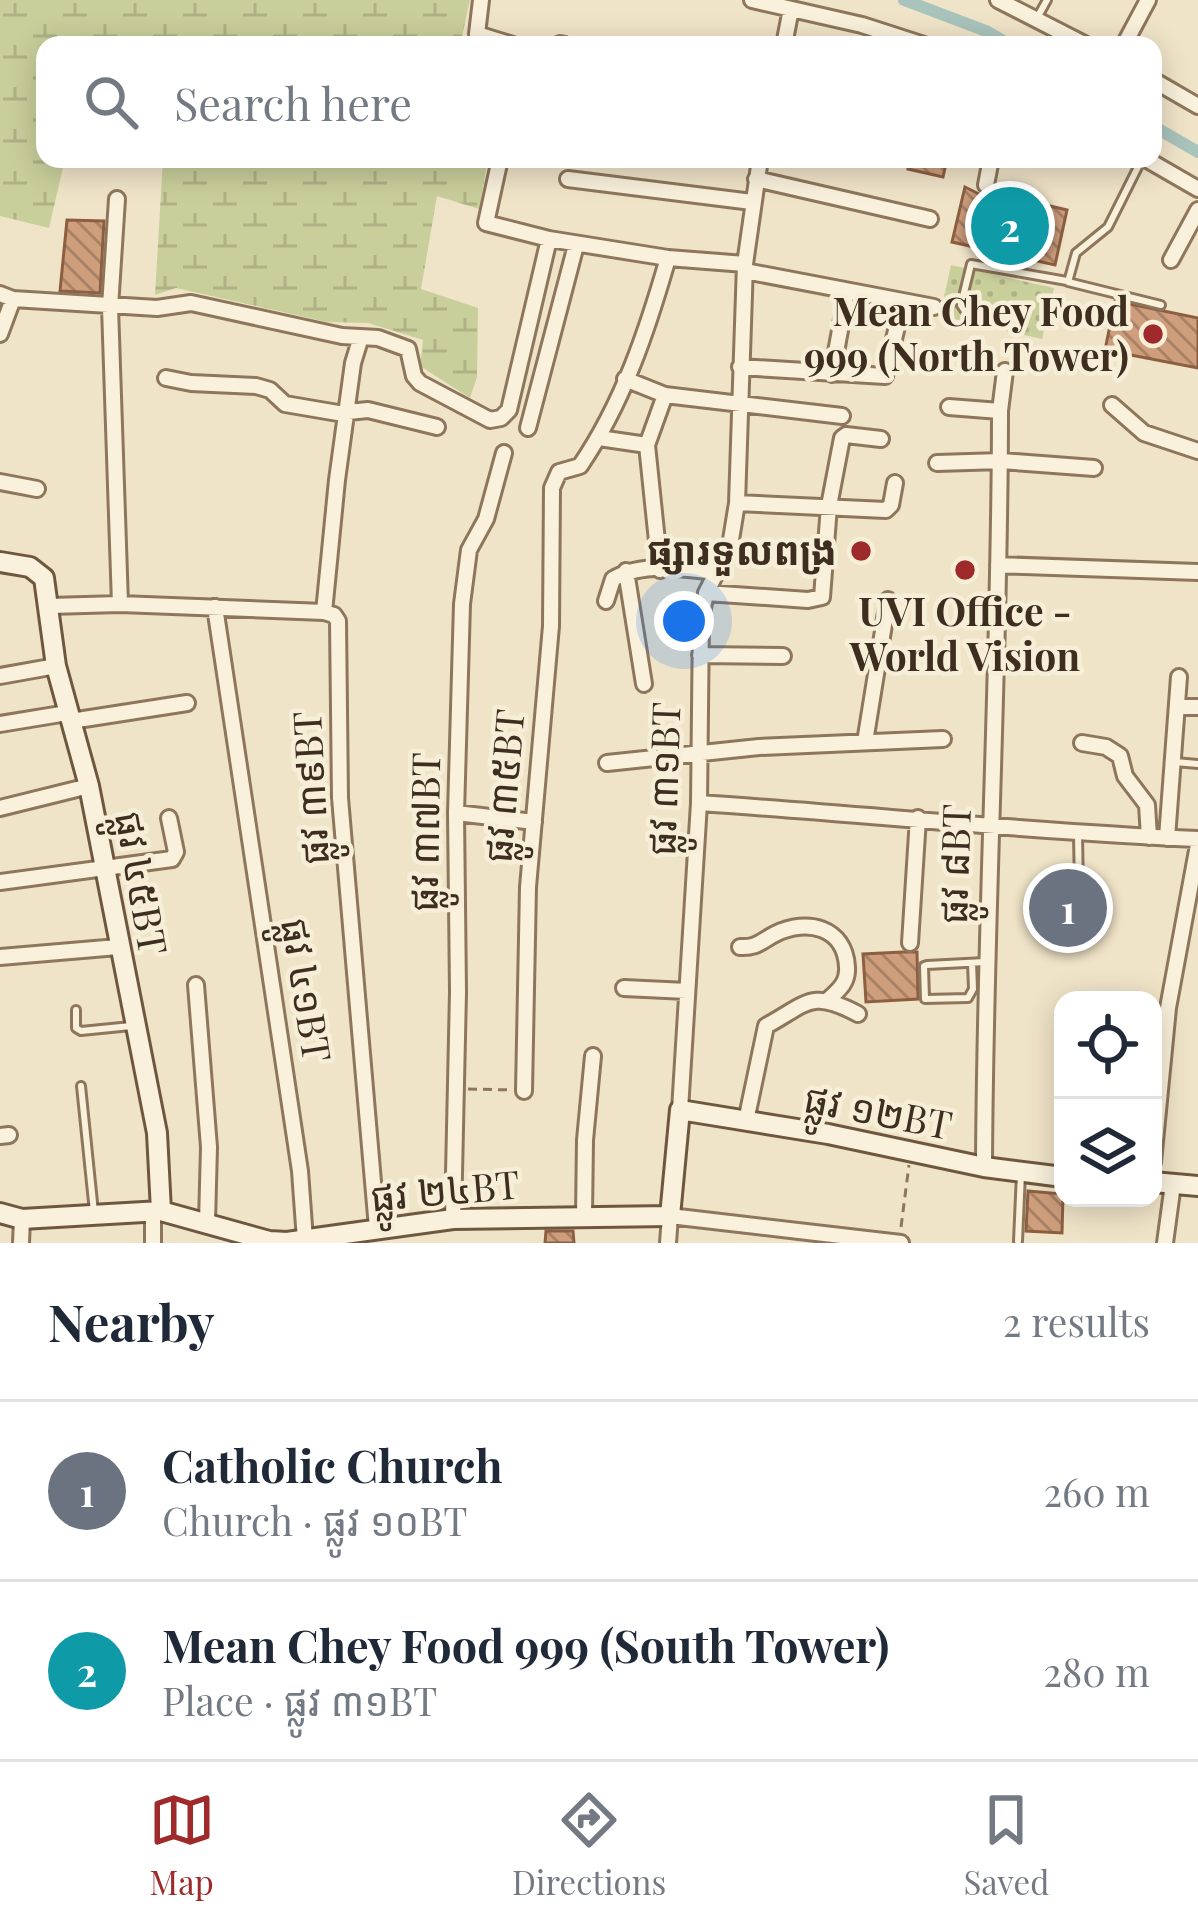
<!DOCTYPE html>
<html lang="en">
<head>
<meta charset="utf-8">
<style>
	:root { --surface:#fff; --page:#f6f6f7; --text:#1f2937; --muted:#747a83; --line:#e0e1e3; --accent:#9e2a2b }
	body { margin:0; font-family:"Playfair Display","Noto Sans Khmer",serif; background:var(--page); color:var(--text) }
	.controls { position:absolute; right:36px; bottom:36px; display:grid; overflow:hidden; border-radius:24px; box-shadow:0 6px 30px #0003 }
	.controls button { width:108px; height:108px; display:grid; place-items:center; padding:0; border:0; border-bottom:3px solid var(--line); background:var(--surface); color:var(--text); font:60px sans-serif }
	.you { position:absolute; left:684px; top:621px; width:42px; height:42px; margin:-30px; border:9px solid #fff; border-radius:50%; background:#1a73e8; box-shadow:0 0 0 18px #1a73e833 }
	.badge { display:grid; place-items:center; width:78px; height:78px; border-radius:50%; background:var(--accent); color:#fff; font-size:39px; font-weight:700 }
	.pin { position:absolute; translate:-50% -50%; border:6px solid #fff; box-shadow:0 3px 12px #0006 }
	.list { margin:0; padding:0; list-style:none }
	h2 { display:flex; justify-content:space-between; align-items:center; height:156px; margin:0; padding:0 48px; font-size:51px }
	h2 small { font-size:39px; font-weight:400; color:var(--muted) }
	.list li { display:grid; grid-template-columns:78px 1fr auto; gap:36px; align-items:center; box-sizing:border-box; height:180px; padding:0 48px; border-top:3px solid var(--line) }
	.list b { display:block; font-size:45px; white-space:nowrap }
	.list p { margin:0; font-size:39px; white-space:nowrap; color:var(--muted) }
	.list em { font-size:39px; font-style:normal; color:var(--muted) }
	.icon { flex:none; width:66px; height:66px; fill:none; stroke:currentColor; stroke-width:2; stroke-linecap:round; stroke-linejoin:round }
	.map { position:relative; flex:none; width:1198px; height:1243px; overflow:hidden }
	.search { position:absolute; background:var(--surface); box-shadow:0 6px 30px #0003; left:36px; right:36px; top:36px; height:132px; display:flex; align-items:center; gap:30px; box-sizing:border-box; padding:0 42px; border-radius:24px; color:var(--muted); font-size:45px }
	.sheet { height:516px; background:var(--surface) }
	nav { display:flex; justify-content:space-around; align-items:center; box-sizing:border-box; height:168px; border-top:3px solid var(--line); background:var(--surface); font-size:33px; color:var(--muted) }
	nav a { display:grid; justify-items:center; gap:6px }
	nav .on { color:var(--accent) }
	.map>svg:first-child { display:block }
	.grass { fill:url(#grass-dots) }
	.wetland { fill:url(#wetland-marsh) }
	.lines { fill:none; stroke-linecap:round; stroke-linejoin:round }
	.canal { stroke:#a9c4bc; stroke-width:12 }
	.building { fill:url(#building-back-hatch); stroke:#8d5f41; stroke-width:3 }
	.lane-casing { stroke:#8d765c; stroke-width:12 }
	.street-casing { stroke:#8d765c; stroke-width:20 }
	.secondary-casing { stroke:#6f573f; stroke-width:24 }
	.path { stroke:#8d765c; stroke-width:3; stroke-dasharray:9 6; stroke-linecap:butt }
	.lane { stroke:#faf1dc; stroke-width:6 }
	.street { stroke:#faf1dc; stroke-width:14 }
	.secondary { stroke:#faf1dc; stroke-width:18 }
	.poi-dot { fill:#9e2a2b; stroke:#f7eed8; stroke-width:4.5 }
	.labels { text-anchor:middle; stroke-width:9; stroke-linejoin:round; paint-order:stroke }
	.poi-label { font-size:39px; font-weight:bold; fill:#3d2e20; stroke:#f7eed8; text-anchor:end }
	.street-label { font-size:39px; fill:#3d2e20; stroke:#f7eed8 }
</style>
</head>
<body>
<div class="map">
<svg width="1198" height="1243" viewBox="0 0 1198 1243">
	<defs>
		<pattern id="grass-dots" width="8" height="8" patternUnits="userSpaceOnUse" patternTransform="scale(3)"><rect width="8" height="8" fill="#c9cf9b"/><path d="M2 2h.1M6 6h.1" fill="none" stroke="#aeb285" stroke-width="1.8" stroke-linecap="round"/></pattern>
		<pattern id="wetland-marsh" width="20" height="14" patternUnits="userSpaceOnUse" patternTransform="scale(3)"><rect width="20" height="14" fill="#c9cf9b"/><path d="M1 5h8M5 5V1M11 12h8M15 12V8" fill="none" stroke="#aeb285"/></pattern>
		<pattern id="building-back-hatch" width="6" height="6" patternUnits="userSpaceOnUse" patternTransform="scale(3)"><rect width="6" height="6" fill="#cf9f7d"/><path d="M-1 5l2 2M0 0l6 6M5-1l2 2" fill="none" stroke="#a98266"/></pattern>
	</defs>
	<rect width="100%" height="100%" fill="#f0e4c8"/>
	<path class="grass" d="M951,265l103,23 -12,51 -102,-23z"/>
	<path class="wetland" d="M0,0h470l-10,45h-415v114h20l-16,69 -49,-12z
		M163,159h325l-9,50 -42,-13 -16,93 57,19 -1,69 -7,21 -50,-32 3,-26 -55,-17 -41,-1 -151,-34 -21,7z"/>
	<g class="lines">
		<path class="canal" d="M904,0l82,31 24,14
			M1153,126l45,26"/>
	</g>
	<path class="building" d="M910,159h37l-4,18 -35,-8z
		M965,187l18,9 11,-3 73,17 -12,55 -103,-23z
		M67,220l37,1 -4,72 -40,-2z
		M1115,301l83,17v50l-93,-18z
		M903,952h14l1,47 -52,3 -3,-48z
		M1028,1191l35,3 -1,39 -36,-2z
		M546,1231h27l1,12h-29z"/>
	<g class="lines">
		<g class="lane-casing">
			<path id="lane" d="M1037,18l10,-18
				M1142,159l-34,68 -32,26 -8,29 93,23
				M1010,322l-45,-11 -4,-6 10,-41 96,17
				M1175,762l23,2
				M1078,835l1,54
				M972,963l1,26 -5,9 -43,1 -1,-33 3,-1 58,-3
				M76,1010v18l5,3 50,-5
				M81,1086l13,126
				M1018,1241l3,-68"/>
		</g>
		<g class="street-casing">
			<path id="street" d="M481,0l-4,34 36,11
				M752,0l110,25 62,20
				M998,0l88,45
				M560,44l5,1
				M784,45l7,-36
				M1124,45l24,-45
				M1153,80l45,26
				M1146,159l52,30
				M568,179l184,23
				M756,179l174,40
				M986,185l5,-26
				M117,199l-7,108 10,297
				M549,239l119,19 77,6
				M1171,260l27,-50
				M745,271l189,36
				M0,294l13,5 144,9 34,-5 151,33 36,2 30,11 6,27 6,7 70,37 11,-2 8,-8 40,-171 -63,-16 14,-64
				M0,334l13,-35
				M740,367l145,9 18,-74
				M832,374l15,-82
				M166,378l25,5 65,3 14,4 15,14 53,9 30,-3 69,17
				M625,379l40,16
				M1112,405l32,28 54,18
				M949,407l51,4
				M528,428l48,-183
				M599,438l48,7
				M937,463l64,-2 93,7
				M0,482l37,7
				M737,503l149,7 5,-5 4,-22
				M998,565l200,7
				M660,570l-13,-125 18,-50 177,21
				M626,571l18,113
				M706,593l102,7 14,-3 7,-91 13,-68 4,-3 35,4
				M606,601l7,-22c28,-17 71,-11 103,-7
				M50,606l70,-2 204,8 10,3 4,6 2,177 37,430
				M215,607l85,564 5,69
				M324,612l13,-132 16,-117 8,-26
				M700,655l83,1
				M0,676l56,-10
				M1180,707h18
				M71,721l116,-18
				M0,724l67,-11
				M865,742l23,-142
				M1082,743l24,4 14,9 5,20 22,29 2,32
				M607,763l152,-16 184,-8
				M699,803c166,11 332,29 499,36
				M0,808l89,-22
				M456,813l78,9
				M1167,838l12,-161
				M0,882l172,-23 4,-7 -7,-34
				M910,943l8,-125
				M740,947c17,1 21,-6 35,-13 32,-16 70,-7 72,33 1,15 -7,22 -18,32
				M0,957l118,-10
				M196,985l13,162 -2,75
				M624,988l63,3
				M524,1091l4,-204 23,-261 1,-138 7,-16 21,-6c43,-63 67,-135 88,-208
				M680,1110l19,-307 2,-185 5,-25 24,-47 7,-43 8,-239 15,-105
				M746,1121l20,-95c42,-23 45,-37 92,-12
				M0,1136l9,-1
				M1153,1162l15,-154 30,-163
				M984,1167c1,-252 16,-504 16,-756l5,-40
				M584,1215l1,-75 8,-84
				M453,1219l5,-227 -2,-179 6,-209 7,-54 17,-31 18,-66
				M21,1243l1,-24
				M153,1243v-32
				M668,1243l2,-27 231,27
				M1165,1243l8,-59"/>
		</g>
		<g class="secondary-casing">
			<path id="secondary" d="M0,562l30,5 14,11 12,88 33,120 68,347 4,78
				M1153,1182l45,4
				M0,1213l22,6 139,-8 108,30 18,1 166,-23 217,-3 10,-106 148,24 156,33 79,10"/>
		</g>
		<path class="path" d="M468,1089l45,1
			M901,1227l8,-62"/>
		<use href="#lane" class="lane"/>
		<use href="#street" class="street"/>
		<use href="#secondary" class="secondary"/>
	</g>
	<g class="poi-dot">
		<circle cx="1153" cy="334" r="12"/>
		<circle cx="861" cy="551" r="12"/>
		<circle cx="965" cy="570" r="12"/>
	</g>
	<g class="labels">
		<g class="poi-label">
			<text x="1129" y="326">Mean Chey Food<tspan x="1129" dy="45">999 (North Tower)</tspan></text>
			<text x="837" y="565">ផ្សារទួលពង្រ</text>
			<text x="965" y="626" text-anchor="middle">UVI Office -<tspan x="965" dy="45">World Vision</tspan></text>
		</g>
		<g class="street-label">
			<text transform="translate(664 779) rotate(-88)" y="14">ផ្លូវ ៣១BT</text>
			<text transform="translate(504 786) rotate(-85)" y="14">ផ្លូវ ៣៥BT</text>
			<text transform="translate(311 788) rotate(-93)" y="14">ផ្លូវ ៣៩BT</text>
			<text transform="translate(425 832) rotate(-89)" y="14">ផ្លូវ ៣៧BT</text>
			<text transform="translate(955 864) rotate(-88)" y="14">ផ្លូវ ៨BT</text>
			<text transform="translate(141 883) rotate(80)" y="14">ផ្លូវ ៤៥BT</text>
			<text transform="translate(306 990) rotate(81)" y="14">ផ្លូវ ៤១BT</text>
			<text transform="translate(878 1112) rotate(11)" y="14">ផ្លូវ ១២BT</text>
			<text transform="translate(445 1191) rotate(-5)" y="14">ផ្លូវ ២៤BT</text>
		</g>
	</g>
</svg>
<div class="controls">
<button><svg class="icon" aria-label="locate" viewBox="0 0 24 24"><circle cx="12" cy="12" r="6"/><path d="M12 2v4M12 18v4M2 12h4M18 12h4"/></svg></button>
<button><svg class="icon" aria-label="layers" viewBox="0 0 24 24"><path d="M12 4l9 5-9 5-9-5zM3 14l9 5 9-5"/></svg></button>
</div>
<div class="you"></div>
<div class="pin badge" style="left:1068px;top:908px;background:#6b7280">1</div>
<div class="pin badge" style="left:1010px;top:226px;background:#0f9aa8">2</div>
<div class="search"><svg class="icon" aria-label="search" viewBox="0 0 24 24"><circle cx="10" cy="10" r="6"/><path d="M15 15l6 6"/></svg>Search here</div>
</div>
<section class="sheet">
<h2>Nearby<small>2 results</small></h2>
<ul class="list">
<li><span class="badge" style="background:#6b7280">1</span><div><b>Catholic Church</b><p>Church · ផ្លូវ ១០BT</p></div><em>260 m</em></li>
<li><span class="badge" style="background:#0f9aa8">2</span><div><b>Mean Chey Food 999 (South Tower)</b><p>Place · ផ្លូវ ៣១BT</p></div><em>280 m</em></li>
</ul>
</section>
<nav>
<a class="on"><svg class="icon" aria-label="map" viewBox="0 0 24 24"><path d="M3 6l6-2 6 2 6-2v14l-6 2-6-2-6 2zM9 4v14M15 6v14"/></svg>Map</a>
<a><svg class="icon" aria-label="directions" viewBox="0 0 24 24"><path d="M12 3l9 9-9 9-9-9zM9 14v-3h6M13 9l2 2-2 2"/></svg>Directions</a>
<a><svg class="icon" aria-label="saved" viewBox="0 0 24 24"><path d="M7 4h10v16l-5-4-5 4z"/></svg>Saved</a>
</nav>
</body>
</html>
